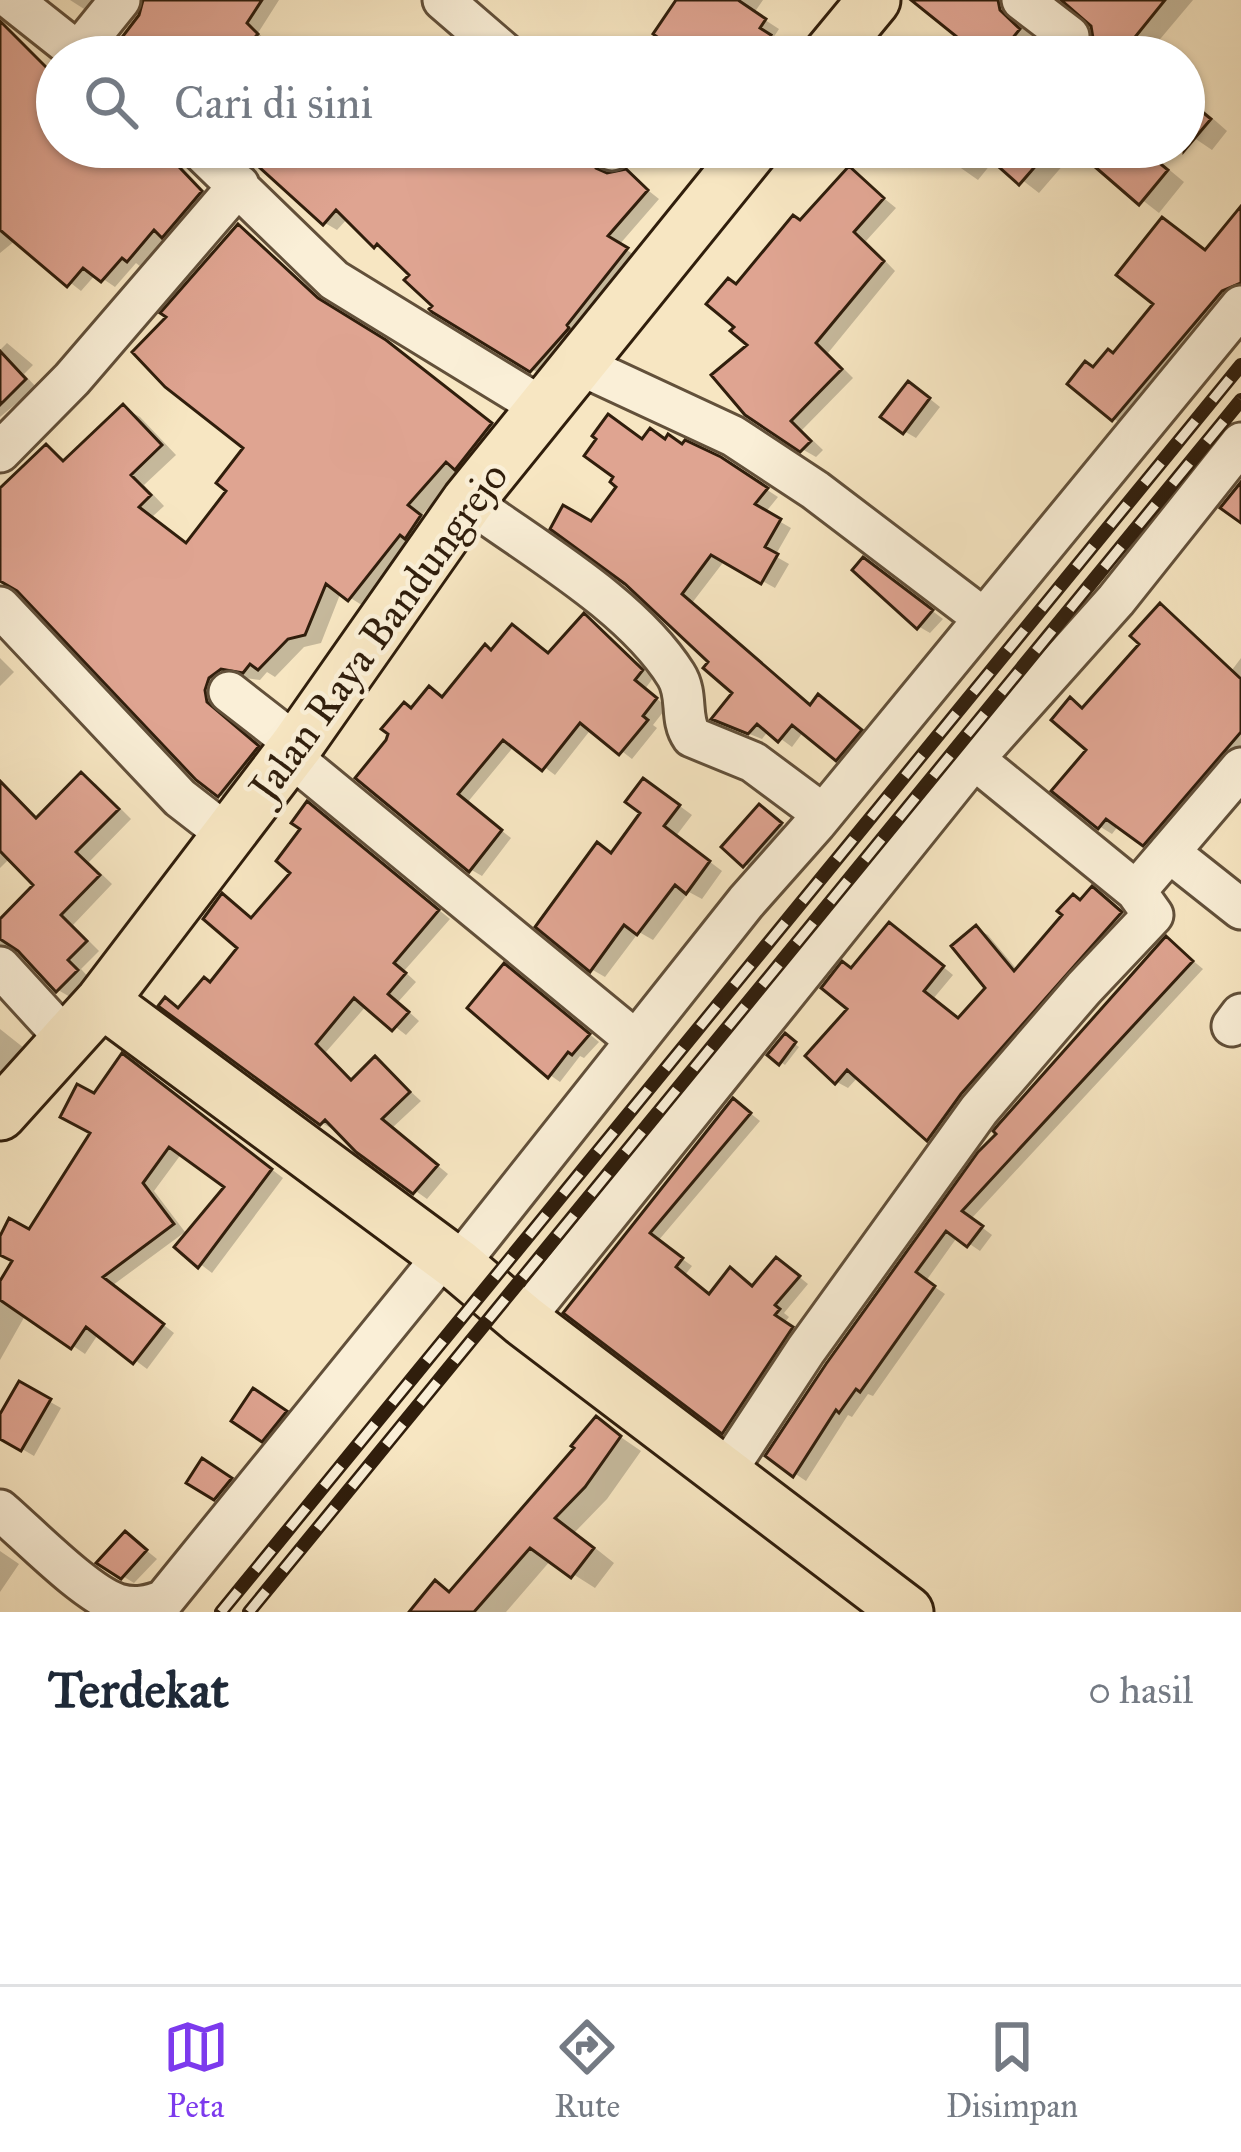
<!DOCTYPE html>
<html lang="id">
<head>
<meta charset="utf-8">
<style>
	:root { --surface:#fff; --page:#f6f6f7; --text:#1f2937; --muted:#747a83; --line:#e0e1e3; --accent:#7c3aed }
	body { margin:0; font-family:"IM FELL Great Primer",serif; background:var(--page); color:var(--text) }
	.list { margin:0; padding:0; list-style:none }
	h2 { display:flex; justify-content:space-between; align-items:center; height:156px; margin:0; padding:0 48px; font-size:51px }
	h2 small { font-size:39px; font-weight:400; color:var(--muted) }
	.icon { flex:none; width:66px; height:66px; fill:none; stroke:currentColor; stroke-width:2; stroke-linecap:round; stroke-linejoin:round }
	.map { position:relative; flex:none; width:1241px; height:1612px; overflow:hidden }
	.search { position:absolute; background:var(--surface); box-shadow:0 3px 9px #0004; left:36px; right:36px; top:36px; height:132px; display:flex; align-items:center; gap:30px; box-sizing:border-box; padding:0 42px; border-radius:66px; color:var(--muted); font-size:45px }
	.sheet { height:372px; background:var(--surface) }
	nav { display:flex; justify-content:space-around; align-items:center; box-sizing:border-box; height:168px; border-top:3px solid var(--line); background:var(--surface); font-size:33px; color:var(--muted) }
	nav a { display:grid; justify-items:center; gap:6px }
	nav .on { color:var(--accent) }
	.map>svg:first-child { display:block }
	.shadow { fill:#0003 }
	.building { fill:#dfa491; stroke:#301e0c; stroke-width:3 }
	.lines { fill:none; stroke-linecap:round; stroke-linejoin:round }
	.minor-casing { stroke:#62503a; stroke-width:45 }
	.major-casing { stroke:#301e0c; stroke-width:57 }
	.minor { stroke:#faefd7; stroke-width:39 }
	.major { stroke:#f7e6c2; stroke-width:51 }
	.rail-casing { stroke:#301e0c; stroke-width:14 }
	.rail { stroke:#faefd7; stroke-width:9; stroke-dasharray:27; stroke-linecap:butt }
	.labels { text-anchor:middle; stroke-width:9; stroke-linejoin:round; paint-order:stroke }
	.street-label { font-size:42px; fill:#301e0c; stroke:#faefd7 }
</style>
</head>
<body>
<div class="map">
<svg width="1241" height="1612" viewBox="0 0 1241 1612">
	<rect width="100%" height="100%" fill="#f7e6c2"/>
	<filter id="stains"><feTurbulence type="fractalNoise" baseFrequency=".00167" numOctaves="4"/><feColorMatrix values="0 0 0 0 .2 0 0 0 0 .09 0 0 0 0 .02 0 0 0 .5 -.17"/></filter>
	<radialGradient id="worn" r=".72"><stop offset=".6" stop-color="#630" stop-opacity="0"/><stop offset="1" stop-color="#630" stop-opacity=".3"/></radialGradient>
	<path class="shadow" d="M70,0h40l-15,16z
		M145,0h134l-21,33 11,10 -14,14h-145l32,-42z
		M707,0h56l-9,13 25,16 -6,9 11,8 -8,11h-86z
		M938,0h81l-2,21 20,20 -10,11 6,5h-88l16,-20z
		M1065,0h128l-48,57h-45l-5,-30z
		M0,21l57,58v68h106l50,53 -37,42 -9,-5 -26,30 -5,-4 -21,24 -19,-13 -15,17 -65,-51 -16,13z
		M1184,93l43,38 -15,19 -28,-19z
		M243,147h298l11,14 17,-14h32l-3,17 9,12 18,-4 34,27 -40,46 20,13 -94,119 -111,-67 2,-4 -23,-31 -65,-57 -11,12 -12,-7z
		M931,147h211l42,35 -25,31 -82,-64 -38,44 -44,-34 -17,21z
		M849,170l47,38 -30,33 29,30 -67,82 25,25 -51,52 21,20 -7,7 -14,-8 -50,-104 -15,-58z
		M1241,211v91l-108,128 -19,-11 -20,-49 21,-14 43,-52 4,-84 45,31z
		M239,228l15,9 80,73 68,43 104,81 -44,36 -41,46 14,10 -70,81 -24,-15 -20,51 -17,4 -29,30 -8,-5 -7,8 -22,-3 -18,23 3,14 50,43 -38,47 -15,-9 -197,-203 -23,-16v-84l47,-45 20,14 57,-53 16,9 36,38 -32,30 20,21 -12,11 36,28 42,-54 17,-43 -77,-131z
		M7,343l26,22 -9,9 12,13 -36,30v-67z
		M920,391l20,16 -24,31 -12,-7z
		M644,442h22l68,26 44,29 -13,16 26,15 -16,28 14,8 -14,24 -50,-28 -33,43 120,104 19,-2 41,34 -22,26 -46,-34 -12,16 -23,-17 -7,9 -35,-14 9,-32 -144,-168 29,-38z
		M876,568l67,51 -13,14 -12,-7z
		M1160,607l72,63 9,-12v95l-84,98 -38,-26 -7,9 -13,-8 -9,-76 -19,-49 14,8 59,-65z
		M584,617l66,58 3,3 -8,11 22,18 -14,18 4,3 -25,31 -40,-31 -37,47 -40,-30 -48,58 44,35 -29,38 -12,-7 -58,-158 40,-3 41,-56 57,3z
		M0,658l14,14 -14,14z
		M82,776l14,8 35,35 -42,43 23,22 -39,41 26,26 -18,18 9,10 -18,19 -14,-8 -40,-39 -18,5v-33l37,-38 -27,-27 -10,10v-88l39,39z
		M658,790l34,25 -16,21 46,35 -20,28 -13,-7 -36,48 -14,-8 -34,45 -14,-8 22,-114z
		M760,808l32,24 -35,39 -12,-7z
		M320,812l130,107 -46,52 12,11 -18,20 21,19 -13,14 -39,-30 -41,47 28,29 22,-21 45,41 -29,27 56,46 -21,25 -69,-49 -21,-23 -3,3 -12,-7 -142,-113 31,-25 30,-37 -18,-51 31,23 41,-48z
		M1104,897l26,20 -190,228 -81,-69 -11,12 -11,-6 14,-73 2,-39 48,-38 52,43 -20,24 27,22 29,-33 -12,-59 11,6 30,36 49,-56 15,-12z
		M1167,939l36,30 -232,250 21,16 -12,16 -22,-15 -32,45 19,13 -72,102 -5,-2 -16,23 -4,-2 -42,66 -37,-25z
		M516,973l83,69 -15,16 -4,-2 -20,26 -10,-7z
		M0,1029l24,19 -24,29z
		M785,1037l14,10 -14,18 -14,-10z
		M135,1064l148,114 -71,95 -34,-26 51,-60 -47,-34 -28,38 31,41 -72,53 61,48 -27,36 -48,-36 -14,21 -59,-40 -26,46v-73l16,-26 -16,-9v-9l30,-10 64,-101 1,-35z
		M744,1108l16,13 -102,120 34,25 -7,9 26,21 43,-8 33,-21 21,17 -24,29 5,4 -5,6 18,12 -68,102 -167,-125z
		M20,1385l41,23 -27,48 -34,-20v-16z
		M265,1399l32,21 -22,26 -12,-7z
		M596,1420l45,31 -34,48 -32,33 39,31 -19,25 -44,-28 -45,52h-93l23,-28 16,9 126,-145z
		M203,1462l39,25 -14,18 -38,-23z
		M126,1534l31,25 -23,24 -34,-21z
		M0,1551l19,13 -19,28z"/>
	<path class="building" d="M143,0h119l-15,23 11,11 -22,23h-129l32,-42z
		M676,0h62l28,19 -6,9 11,7 -16,22h-70l-32,-23z
		M911,0h87l2,10 20,19 -9,11 20,17h-90l16,-20z
		M1061,0h104l-46,57h-23l-8,-7 5,-12 -2,-12z
		M0,21l57,57v69h103l42,44 -40,47 -8,-8 -27,32 -5,-4 -21,24 -18,-14 -16,19 -67,-57z
		M1184,97l27,22 -27,32z
		M237,147h300l11,14 16,-14h22l10,21 11,5 19,-4 22,21 -40,46 20,12 -61,77 2,3 -39,44 -98,-60 -3,-3 3,-3 -28,-26 5,-5 -32,-31 -3,4 -38,-38 -13,15z
		M1000,147h52l-33,38 -29,-26z
		M1072,147h68l28,23 -29,35z
		M849,166l35,32 -30,34 30,29 -68,82 26,26 -51,52 20,20 -11,11 -55,-37 -34,-40 36,-30 -17,-14 4,-4 -28,-23 22,-26 8,6 57,-69 7,5z
		M1241,206v77l-19,8 -110,130 -45,-37 18,-23 8,6 15,-18 5,4 40,-49 -37,-29 46,-58 43,33z
		M238,224l80,74 68,42 106,83 -37,47 -9,-8 -38,43 13,10 -16,24 -5,-4 -52,66 -22,-17 -21,51 -17,4 -30,31 -8,-6 -7,9 -22,-4 -12,9 -4,12 2,12 52,44 -41,51 -22,-17 -179,-189 -17,-10v-93l46,-44 17,17 60,-57 39,41 -31,30 20,20 -12,12 47,36 40,-52 -10,-8 27,-35 -78,-61 -33,-35 34,-35 -6,-4z
		M0,351l26,28 -26,26z
		M908,381l22,17 -27,36 -23,-17z
		M608,414l34,25 8,-11 15,11 3,-5 14,10 3,-4 36,17 47,31 -13,16 26,15 -16,28 13,7 -17,30 -50,-29 -29,39 128,111 8,-11 44,36 -26,31 -44,-36 -14,17 -21,-18 -9,10 -37,-15 21,-26 -29,-25 5,-6 -83,-78 -75,-55 13,-24 28,16 25,-34 -6,-5 3,-5 -29,-21 12,-17 -4,-3z
		M1241,482v41l-21,-15z
		M863,557l70,53 -16,19 -65,-59z
		M1160,603l81,76v53l-98,114 -37,-27 -8,10 -47,-38 35,-41 -35,-30 19,-23 12,11 57,-64 -9,-8z
		M584,613l59,57 -8,10 22,18 -14,18 5,4 -29,35 -39,-32 -38,48 -39,-31 -45,54 44,36 -33,42 -114,-94 31,-38 2,-6 -7,-5 23,-27 7,6 18,-22 13,11 43,-53 6,6 21,-26 36,29z
		M81,772l38,37 -43,43 24,23 -39,40 26,26 -19,19 10,10 -22,22 -38,-41 -18,-12v-20l33,-34 -33,-34v-70l36,37z
		M643,778l37,27 -16,21 46,35 -24,33 -11,-9 -38,50 -13,-10 -34,47 -55,-45 62,-85 14,11 29,-40 -15,-11z
		M307,801l132,109 -45,53 12,10 -18,21 21,18 -17,19 -38,-33 -38,46 35,36 24,-24 35,36 -28,27 56,46 -25,29 -57,-42 -31,-32 -5,5 -162,-119 7,-9 13,11 26,-31 6,5 27,-34 -34,-29 19,-26 29,25 39,-45 -14,-12 24,-32 -9,-6z
		M759,804l23,19 -39,44 -22,-20z
		M1092,886l30,26 -161,182 -34,47 -80,-71 -12,14 -30,-28 42,-47 -26,-21 21,-27 9,7 38,-46 55,44 -20,25 34,27 27,-30 -34,-42 25,-21 38,46 48,-56 -5,-4 16,-17 7,6z
		M1166,936l27,25 -231,250 21,15 -16,21 -21,-16 -30,41 19,14 -75,106 -4,-3 -17,24 -3,-3 -43,67 -28,-21 61,-92 152,-212 18,-18 -3,-3 5,-6z
		M504,963l86,71 -18,21 -4,-3 -20,26 -81,-70z
		M785,1033l11,9 -17,23 -12,-10z
		M122,1053l150,116 -74,99 -24,-21 50,-60 -55,-40 -26,36 31,41 -71,53 61,47 -31,40 -47,-37 -15,22 -71,-49v-19l12,-20 -12,-6v-19l9,-18 20,11 61,-96 -30,-16 17,-33 17,9z
		M733,1098l18,15 -101,120 33,25 -7,9 33,27 21,-27 22,19 24,-29 24,19 -25,29 5,4 -5,6 18,12 -71,107 -159,-121z
		M19,1381l32,18 -30,52 -21,-12v-25z
		M253,1388l34,23 -25,31 -31,-21z
		M596,1416l25,20 -36,51 -30,31 39,30 -23,30 -41,-30 -56,64h-65l26,-32 14,12 125,-144 -3,-2z
		M202,1458l30,20 -18,22 -28,-17z
		M125,1531l22,19 -26,29 -25,-16z"/>
	<g class="lines">
		<g class="minor-casing">
			<path id="minor" d="M12,0l72,57
				M443,0l66,57
				M1022,0l47,36
				M78,52l42,-52
				M197,147l137,133 209,128
				M609,147l3,3
				M578,364l155,72 82,54 167,127
				M0,452l72,-73 167,-194
				M468,501c67,49 164,104 208,174 13,20 3,44 16,62l61,25 70,52
				M0,607l180,191 49,38
				M229,692l68,53
				M289,755l346,285
				M1169,852l72,57
				M1136,891l105,-123
				M0,967l67,73
				M1232,1026l9,-12
				M458,1265l288,-363 70,-79 425,-517
				M523,1320l451,-561 142,-159 125,-157
				M725,1473l81,-123 173,-240 105,-122 69,-73 -17,-24 -162,-132
				M0,1510c28,24 86,84 118,94 17,5 31,2 46,-4l280,-345"/>
		</g>
		<g class="major-casing">
			<path id="major" d="M827,57l47,-57
				M102,1001l356,264 65,55 384,292
				M0,1114l102,-113 195,-256 171,-244 286,-354"/>
		</g>
		<use href="#minor" class="minor"/>
		<use href="#major" class="major"/>
		<g class="rail-casing">
			<path id="rail" d="M221,1612l1020,-1247
				M249,1612l992,-1212"/>
		</g>
		<use href="#rail" class="rail"/>
	</g>
	<g class="labels">
		<g class="street-label">
			<text transform="translate(378 631) rotate(-54)" y="15">Jalan Raya Bandungrejo</text>
		</g>
	</g>
	<rect width="100%" height="100%" filter="url(#stains)"/>
	<rect width="100%" height="100%" fill="url(#worn)"/>
</svg>
<div class="search"><svg class="icon" aria-label="search" viewBox="0 0 24 24"><circle cx="10" cy="10" r="6"/><path d="M15 15l6 6"/></svg>Cari di sini</div>
</div>
<section class="sheet">
<h2>Terdekat<small>0 hasil</small></h2>
<ul class="list">
</ul>
</section>
<nav>
<a class="on"><svg class="icon" aria-label="map" viewBox="0 0 24 24"><path d="M3 6l6-2 6 2 6-2v14l-6 2-6-2-6 2zM9 4v14M15 6v14"/></svg>Peta</a>
<a><svg class="icon" aria-label="directions" viewBox="0 0 24 24"><path d="M12 3l9 9-9 9-9-9zM9 14v-3h6M13 9l2 2-2 2"/></svg>Rute</a>
<a><svg class="icon" aria-label="saved" viewBox="0 0 24 24"><path d="M7 4h10v16l-5-4-5 4z"/></svg>Disimpan</a>
</nav>
</body>
</html>
